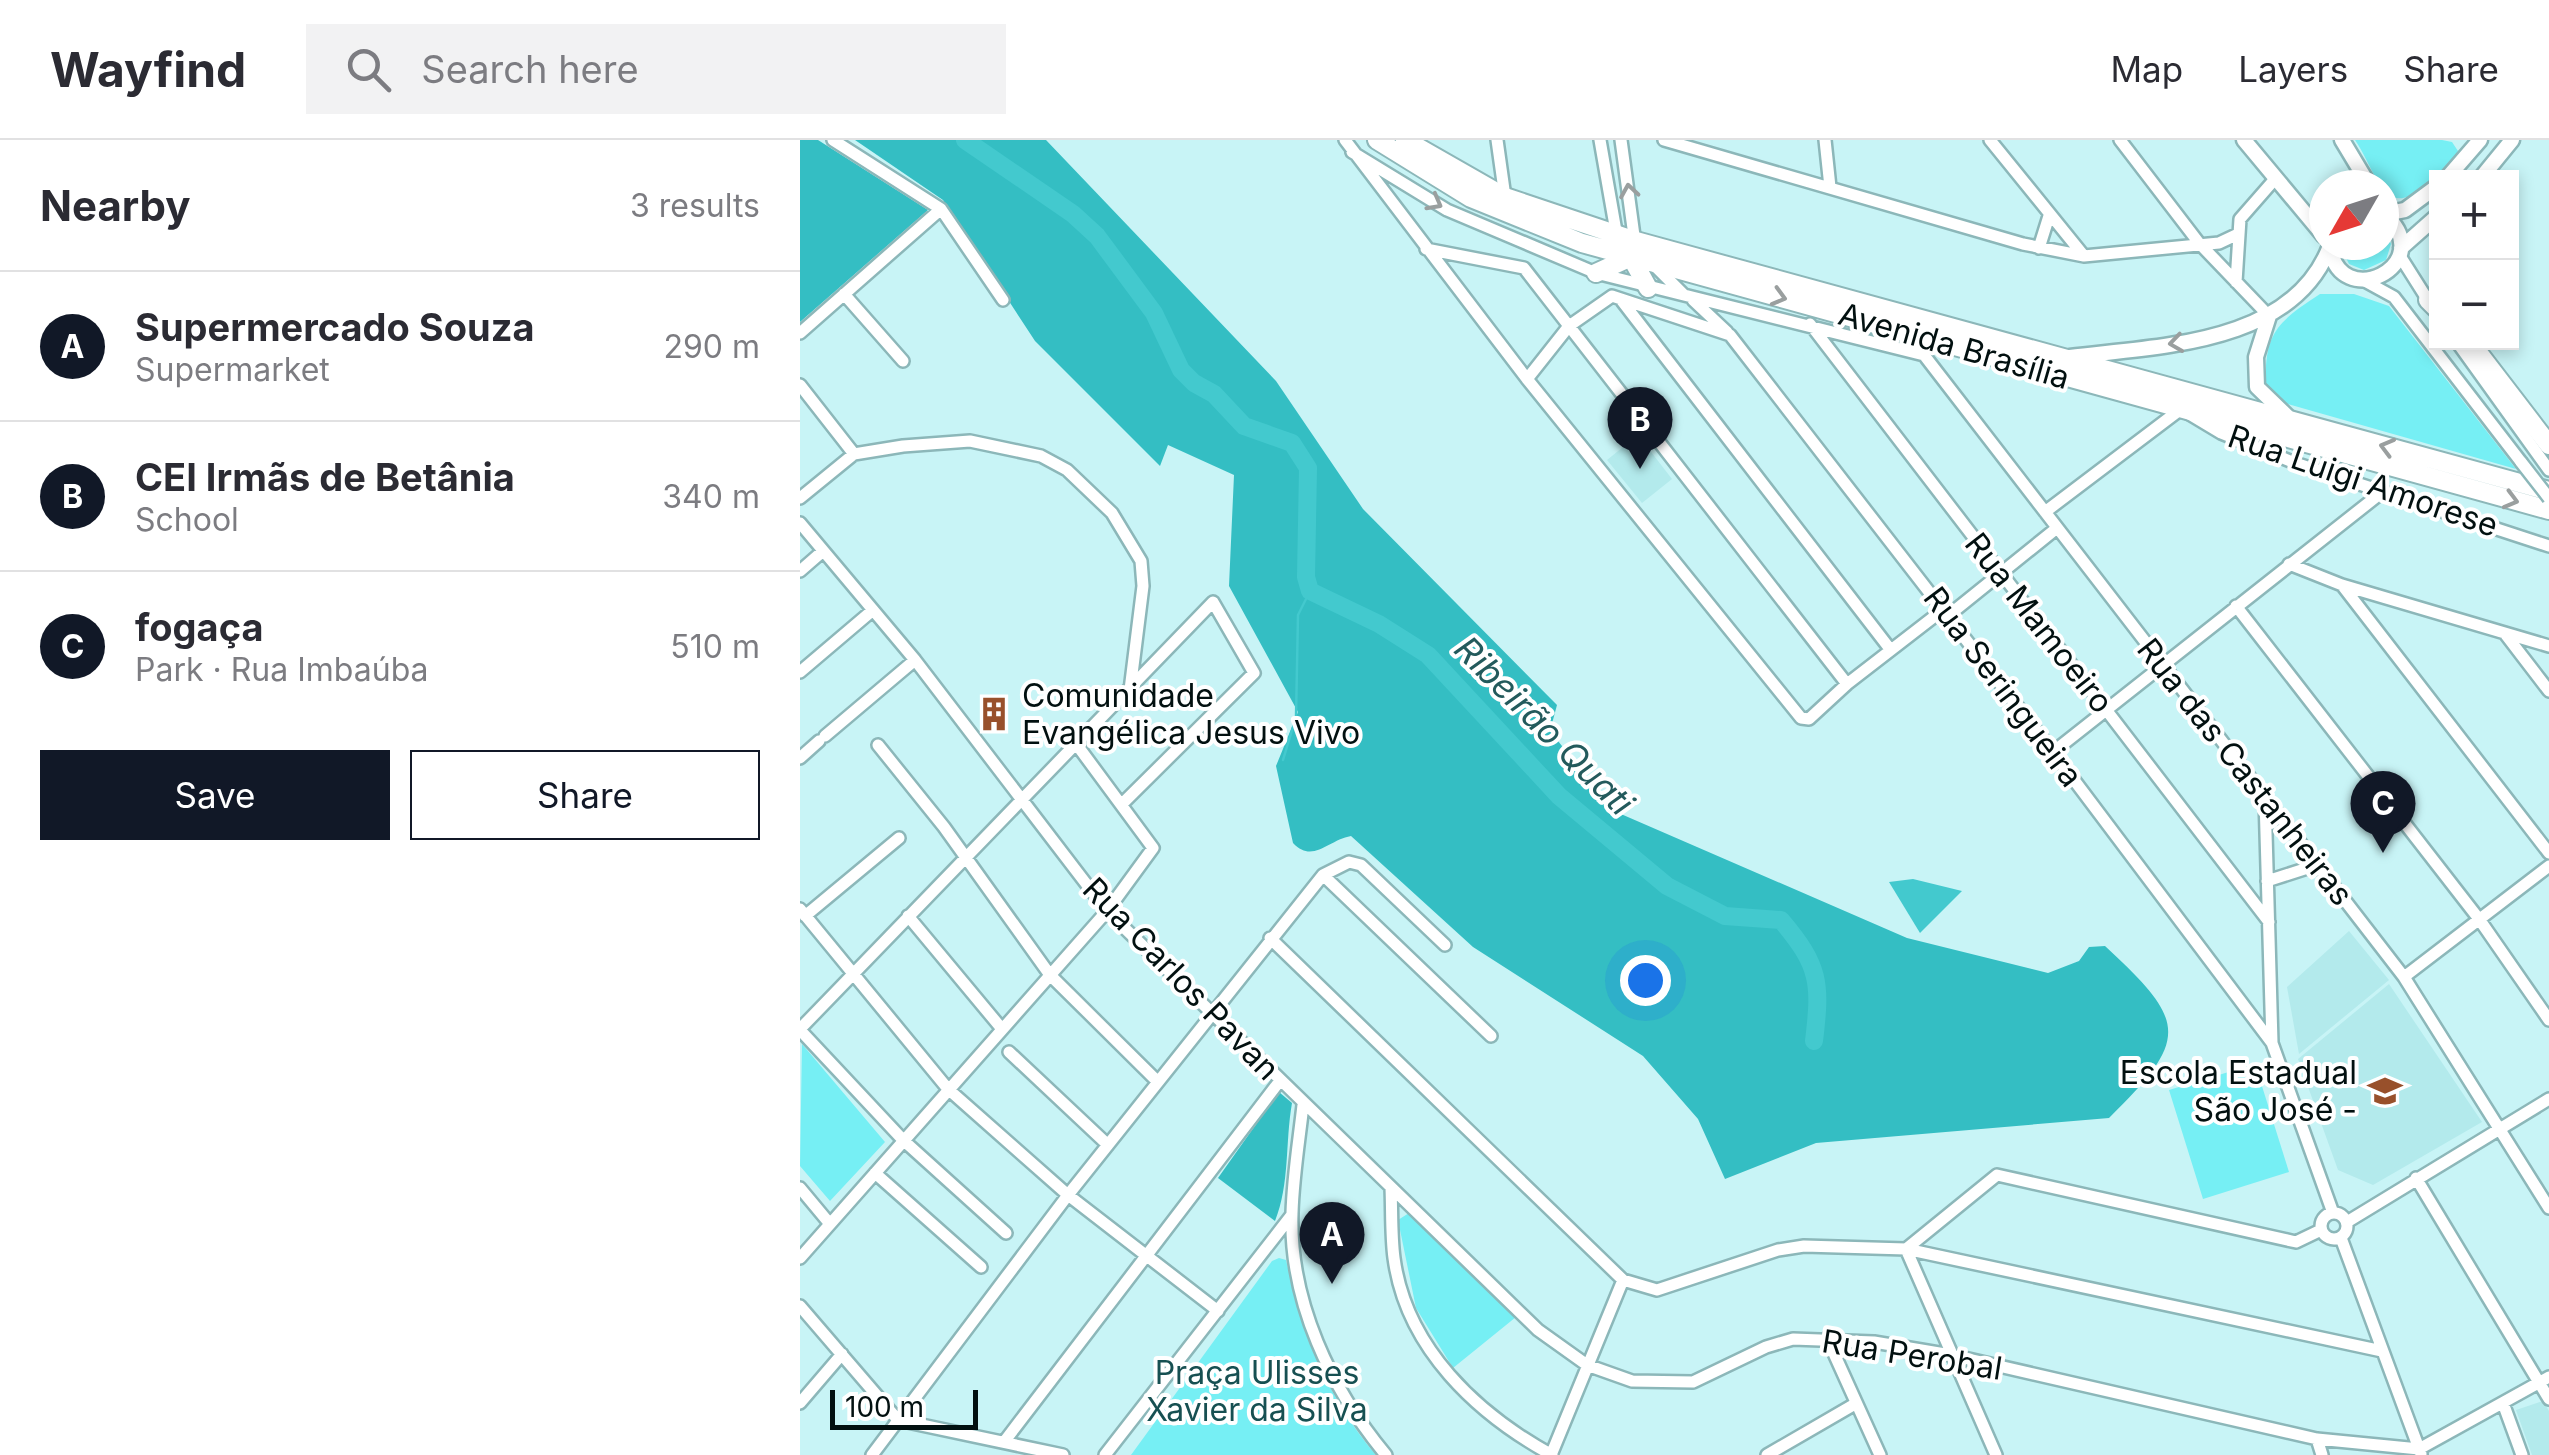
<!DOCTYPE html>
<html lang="en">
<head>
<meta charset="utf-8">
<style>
	:root { --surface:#fff; --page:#f2f2f3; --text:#2b2b33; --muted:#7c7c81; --line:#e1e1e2; --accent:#111827 }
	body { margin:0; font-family:Inter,sans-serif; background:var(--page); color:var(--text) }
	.controls { position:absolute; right:30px; top:30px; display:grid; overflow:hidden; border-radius:0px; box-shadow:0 5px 15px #0003 }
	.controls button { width:90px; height:90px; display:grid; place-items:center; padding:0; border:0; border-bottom:2px solid var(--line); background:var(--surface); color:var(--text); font:50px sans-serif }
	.compass { position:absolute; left:1509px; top:30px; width:90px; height:90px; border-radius:50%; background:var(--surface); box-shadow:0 5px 15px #0003; rotate:231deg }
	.scale { position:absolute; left:30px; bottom:25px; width:148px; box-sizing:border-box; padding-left:10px; border:5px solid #021010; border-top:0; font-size:28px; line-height:35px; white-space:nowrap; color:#021010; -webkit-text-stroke:8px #fff; paint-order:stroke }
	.you { position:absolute; left:845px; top:840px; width:35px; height:35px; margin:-25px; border:8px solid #fff; border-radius:50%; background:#1a73e8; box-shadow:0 0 0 15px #1a73e833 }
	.badge { display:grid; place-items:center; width:65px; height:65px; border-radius:50%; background:var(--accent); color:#fff; font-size:32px; font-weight:700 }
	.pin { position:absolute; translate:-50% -82px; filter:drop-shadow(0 2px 5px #0008) }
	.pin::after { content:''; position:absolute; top:52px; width:35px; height:30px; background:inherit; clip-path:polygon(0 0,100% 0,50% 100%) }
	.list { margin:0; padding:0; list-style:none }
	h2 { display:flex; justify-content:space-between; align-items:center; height:130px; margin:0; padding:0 40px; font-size:42px }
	h2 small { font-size:32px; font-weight:400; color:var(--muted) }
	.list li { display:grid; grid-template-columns:65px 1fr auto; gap:30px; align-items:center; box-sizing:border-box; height:150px; padding:0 40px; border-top:2px solid var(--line) }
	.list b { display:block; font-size:38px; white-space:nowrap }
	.list p { margin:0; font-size:32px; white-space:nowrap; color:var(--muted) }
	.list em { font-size:32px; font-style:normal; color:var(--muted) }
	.actions { display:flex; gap:20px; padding:30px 40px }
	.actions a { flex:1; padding:22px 0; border:2px solid var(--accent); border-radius:0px; text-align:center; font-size:35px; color:var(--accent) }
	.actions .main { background:var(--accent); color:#fff }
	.icon { flex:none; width:55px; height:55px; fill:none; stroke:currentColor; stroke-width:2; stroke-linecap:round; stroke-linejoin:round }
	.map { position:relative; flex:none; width:1749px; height:1315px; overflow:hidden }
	header { display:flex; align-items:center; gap:60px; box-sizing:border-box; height:140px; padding:0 50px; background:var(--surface); border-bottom:2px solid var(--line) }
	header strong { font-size:48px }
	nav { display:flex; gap:55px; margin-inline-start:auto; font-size:35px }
	.search { width:700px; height:90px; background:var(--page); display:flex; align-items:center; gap:25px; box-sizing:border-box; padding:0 35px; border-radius:0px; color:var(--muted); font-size:38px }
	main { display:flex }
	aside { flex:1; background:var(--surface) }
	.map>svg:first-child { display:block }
	.built { fill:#b3eaec }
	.green { fill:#76eff4 }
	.forest { fill:#34bec3 }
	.water { fill:#43c9ce }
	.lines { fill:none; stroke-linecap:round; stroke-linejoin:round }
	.stream { stroke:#43c9ce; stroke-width:2.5 }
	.river { stroke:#43c9ce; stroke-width:18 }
	.minor-casing { stroke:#8cb7b9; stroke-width:16 }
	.major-casing { stroke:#8cb7b9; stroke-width:19 }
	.highway-casing { stroke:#8cb7b9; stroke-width:22 }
	.minor { stroke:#fff; stroke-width:11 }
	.major { stroke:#fff; stroke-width:14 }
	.highway { stroke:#fff; stroke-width:18 }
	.minor-bridge-casing { stroke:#8cb7b9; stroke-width:16; stroke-linecap:butt }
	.minor-bridge { stroke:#fff; stroke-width:11 }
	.oneway { stroke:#9a9f9f }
	.labels { text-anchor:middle; stroke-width:8; stroke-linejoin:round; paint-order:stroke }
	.street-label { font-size:32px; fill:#021010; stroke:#fff }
	.poi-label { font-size:32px; fill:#021010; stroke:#fff; text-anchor:start }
	.park-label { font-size:32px; fill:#175052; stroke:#fff }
	.water-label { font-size:35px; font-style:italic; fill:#235a5c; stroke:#fff }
</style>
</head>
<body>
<header>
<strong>Wayfind</strong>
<div class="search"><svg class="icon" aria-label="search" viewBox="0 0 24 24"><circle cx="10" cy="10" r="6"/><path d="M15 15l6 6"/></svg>Search here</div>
<nav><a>Map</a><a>Layers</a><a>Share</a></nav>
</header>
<main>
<aside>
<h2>Nearby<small>3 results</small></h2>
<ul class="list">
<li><span class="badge">A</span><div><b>Supermercado Souza</b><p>Supermarket</p></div><em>290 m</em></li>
<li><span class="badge">B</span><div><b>CEI Irmãs de Betânia</b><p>School</p></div><em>340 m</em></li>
<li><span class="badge">C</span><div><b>fogaça</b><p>Park · Rua Imbaúba</p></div><em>510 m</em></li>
</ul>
<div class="actions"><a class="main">Save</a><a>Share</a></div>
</aside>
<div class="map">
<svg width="1749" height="1315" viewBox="0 0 1749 1315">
	<rect width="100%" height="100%" fill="#c8f4f6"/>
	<path class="built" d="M838,295l34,44 -30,24 -35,-43z
		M1549,791l40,49 -90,74 -12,-67z
		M1589,844l93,138 -109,63 -35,-15 -40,-111z
		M1743,1261l6,10v44h-17l-16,-45z"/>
	<path class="green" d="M1555,0h87l10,2 6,9c-6,15 -20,24 -32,34 -43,37 -48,-11 -71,-45z
		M1584,88l7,16 -5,16 -22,10 -15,-6 -9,-19h44z
		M1520,154h34l35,12 127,163 -232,-66 -18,-19c-2,-52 13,-63 54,-90z
		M2,904l83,98 -55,59 -30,-35z
		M1455,924l34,108 -86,27 -34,-109z
		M609,1073l107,104 -63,51 -37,-60 -18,-88z
		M479,1118l7,2c18,75 40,136 90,195h-245l141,-194z"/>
	<path class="forest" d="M0,0h18l110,70 -128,112z
		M55,0h191l230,241 87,128 194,196 -7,26 64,80 293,127 141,35 31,-12 10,-14 16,-1c81,75 86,92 4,172l-293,25 -91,36 -27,-60 -55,-63 -170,-109 -122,-111c-23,4 -38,28 -58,7l-17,-77 22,-54 -69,-126 5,-111 -66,-30 -8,21 -125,-125 -92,-141z
		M479,952l13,11c-7,40 -2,81 -17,118l-57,-43z"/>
	<path class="water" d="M1113,739l49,12 -42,42 -31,-51z"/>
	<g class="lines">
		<path class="stream" d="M483,620l13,-43 2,-102 12,-24"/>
		<path class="river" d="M165,0l108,74 24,22 57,77 27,57 13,13 20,11 30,32 48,17 16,25 -2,109 4,14 69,33 49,31 131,141 108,90 58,30 56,4c39,46 40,63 33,121"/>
		<g class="minor-casing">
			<path id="minor" d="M33,0l108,69 62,91
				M545,0l182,239 274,339 8,1 38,-35 97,-75
				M697,0l8,57
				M800,0l17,97
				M821,0l14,103
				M864,0l359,104 61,12 135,-13 17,-8
				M1025,0l5,47
				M1190,0l94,116
				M1320,0l79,103 70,73
				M552,12l95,58 149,63 328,82 480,622 145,231
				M1239,108l10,-32
				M626,109l98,19 323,416
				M1600,116l31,49
				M850,121l33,33
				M1563,140l31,17 127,165
				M1436,142l4,-63 35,-40
				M44,154l59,67
				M893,160l34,32
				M822,161l268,348
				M1010,184l459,598
				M0,193l141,-124
				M1657,202l92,128
				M727,239l42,-53 43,-30 118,39 323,417 219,291
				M0,245l54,69
				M0,358l54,-44 49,-8 67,-5 71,15 26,14 45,43 29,48 2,25 -13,104
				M1245,372l136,-103 40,24 74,30 254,83
				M0,383l115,137 192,251 431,419 49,35 45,16 61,1 73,-35 27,-8 81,3 77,13 366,84 102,10 130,-72
				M1489,424l53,21 207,61
				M0,431l23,-20
				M1542,445l207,268
				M1436,466l243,313 70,101
				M1149,475l108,-87
				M1706,495l43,56
				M0,532l73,-62
				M25,596l90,-76
				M78,605l66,82 106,148 108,107
				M1253,612l328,-259
				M0,618l19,-17
				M1465,658l7,245 61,170
				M523,735l168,161
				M1467,741l50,-16
				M0,769l148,180 120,106 150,116
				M5,776l94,-78
				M108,776l94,113
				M470,798l353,342 34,10 121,-40 26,-4 102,3 476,102
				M1604,837l145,-111
				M0,889l413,-427 41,71 -132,131
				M0,890l103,110 103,93
				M209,912l99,93
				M503,965c-4,36 -10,72 -11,108 -3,88 39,176 94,242
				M75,1033l106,94
				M1616,1038l133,221
				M0,1048l30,36
				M591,1048c1,23 0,47 3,70 12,90 83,156 158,197
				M1521 1086a13 13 0 1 1 26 0a13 13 0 1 1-26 0Z
				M1547,1082l202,-123
				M1541,1098l80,216
				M1106,1109l91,-74 299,67 25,-12
				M1106,1109l90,206
				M0,1118l307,-347 46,-63 -76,-103
				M0,1166l98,114
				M1027,1198l53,117
				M0,1263l42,-49
				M1703,1263l19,52
				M98,1280l165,35
				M1517,1299l5,16
				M204,1302l275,-360
				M72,1315l196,-260 255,-320 26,-13 12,3 84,80
				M305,1315l186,-239
				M751,1315l72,-175
				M967,1315l88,-51"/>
		</g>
		<g class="major-casing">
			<path id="major" d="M1444,0l80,96
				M1542,0l27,45
				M1647,38l33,-38
				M1681,38l31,-38
				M1584,74l21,-4 31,-23
				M1530,105c7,70 112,20 54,-31
				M1601,108l35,-31
				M1469,176l-13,41 1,30 30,29
				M1270,217c88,-11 223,-12 260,-111"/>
		</g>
		<g class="highway-casing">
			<path id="highway" d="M577,0l94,58 111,45 967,267
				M605,0l100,57 131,44 913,250
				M831,117l17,31
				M796,133l35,-16
				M1628,160l8,8
				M1670,202l79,103"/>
		</g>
		<use href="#minor" class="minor"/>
		<use href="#major" class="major"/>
		<use href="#highway" class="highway"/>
		<g class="minor-bridge-casing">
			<path id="minor-bridge" d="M1721,322l28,36"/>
		</g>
		<use href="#minor-bridge" class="minor-bridge"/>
	</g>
	<defs><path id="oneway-chevron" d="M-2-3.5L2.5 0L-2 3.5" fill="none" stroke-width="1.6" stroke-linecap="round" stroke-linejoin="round" transform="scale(2.5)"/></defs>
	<g class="oneway">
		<use href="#oneway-chevron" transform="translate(829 51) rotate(-99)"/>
		<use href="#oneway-chevron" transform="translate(635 63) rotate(29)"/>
		<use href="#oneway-chevron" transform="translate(979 157) rotate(16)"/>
		<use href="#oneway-chevron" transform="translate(1376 203) rotate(172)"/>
		<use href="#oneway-chevron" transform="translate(1587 307) rotate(-165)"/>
		<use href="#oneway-chevron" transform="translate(1711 360) rotate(15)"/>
	</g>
	<defs>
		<g id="building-bare" transform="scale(2.7)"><path d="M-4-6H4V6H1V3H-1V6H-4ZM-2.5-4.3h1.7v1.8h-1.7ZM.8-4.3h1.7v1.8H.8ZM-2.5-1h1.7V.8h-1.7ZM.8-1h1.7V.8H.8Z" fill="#98502b" stroke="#fff" stroke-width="2.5" paint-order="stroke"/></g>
		<g id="school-bare" transform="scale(2.7)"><path d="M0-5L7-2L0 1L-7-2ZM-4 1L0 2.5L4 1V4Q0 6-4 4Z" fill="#98502b" stroke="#fff" stroke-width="2.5" paint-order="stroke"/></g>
	</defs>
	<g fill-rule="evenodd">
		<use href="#building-bare" x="194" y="574"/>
		<use href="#school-bare" x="1585" y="951"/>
	</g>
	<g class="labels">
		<g class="street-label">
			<text transform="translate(1154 206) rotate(16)" y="11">Avenida Brasília</text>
			<text transform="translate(1563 341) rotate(19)" y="11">Rua Luigi Amorese</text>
			<text transform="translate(1239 483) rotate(52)" y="11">Rua Mamoeiro</text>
			<text transform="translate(1203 547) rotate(53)" y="11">Rua Seringueira</text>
			<text transform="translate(1445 632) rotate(52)" y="11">Rua das Castanheiras</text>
			<text transform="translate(381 839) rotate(46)" y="11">Rua Carlos Pavan</text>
			<text transform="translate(1112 1215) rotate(9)" y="11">Rua Perobal</text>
		</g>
		<g class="poi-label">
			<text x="222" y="567">Comunidade<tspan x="222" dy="37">Evangélica Jesus Vivo</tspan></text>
			<text x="1557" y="944" text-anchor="end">Escola Estadual<tspan x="1557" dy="37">São José -</tspan></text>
		</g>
		<g class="park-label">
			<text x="457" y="1244">Praça Ulisses<tspan x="457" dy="37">Xavier da Silva</tspan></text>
		</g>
		<g class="water-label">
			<text transform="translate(744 586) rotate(45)" y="12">Ribeirão Quati</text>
		</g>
	</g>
</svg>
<div class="controls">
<button>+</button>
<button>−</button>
</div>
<svg class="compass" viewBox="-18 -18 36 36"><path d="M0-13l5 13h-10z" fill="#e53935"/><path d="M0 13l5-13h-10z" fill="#7c7c81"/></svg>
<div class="scale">100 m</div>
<div class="you"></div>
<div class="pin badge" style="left:532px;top:1144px">A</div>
<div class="pin badge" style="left:840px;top:329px">B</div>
<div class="pin badge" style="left:1583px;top:713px">C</div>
</div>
</main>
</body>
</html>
